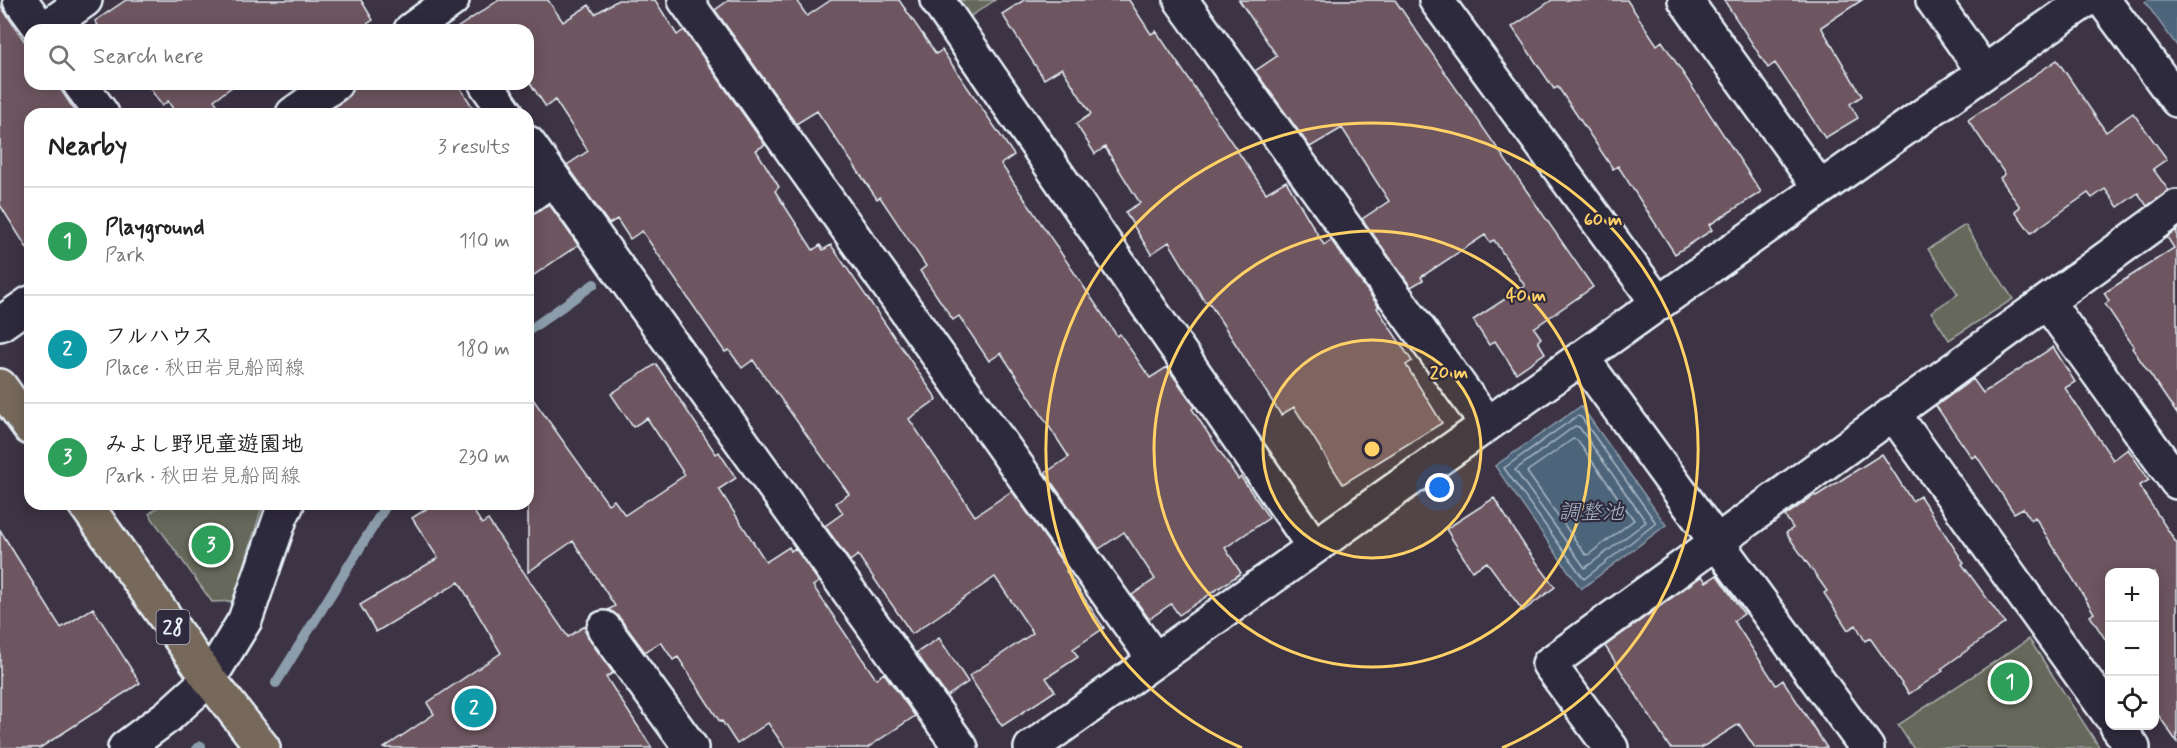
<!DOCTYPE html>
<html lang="en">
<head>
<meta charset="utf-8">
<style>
	:root { --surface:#fff; --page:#f6f6f6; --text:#222; --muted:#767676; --line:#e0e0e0; --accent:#0b8043 }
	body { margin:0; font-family:Mynerve,"Klee One",sans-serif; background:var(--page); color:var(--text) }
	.controls { position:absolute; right:18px; bottom:18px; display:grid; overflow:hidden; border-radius:12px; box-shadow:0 3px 15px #0003 }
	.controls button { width:54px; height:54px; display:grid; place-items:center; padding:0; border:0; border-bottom:2px solid var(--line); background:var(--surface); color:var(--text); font:30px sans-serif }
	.you { position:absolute; left:1440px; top:488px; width:21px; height:21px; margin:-15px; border:4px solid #fff; border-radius:50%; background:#1a73e8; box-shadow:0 0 0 9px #1a73e833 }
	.badge { display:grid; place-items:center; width:39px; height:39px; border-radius:50%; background:var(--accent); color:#fff; font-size:20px; font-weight:700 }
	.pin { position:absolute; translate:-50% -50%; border:3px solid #fff; box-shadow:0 2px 6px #0006 }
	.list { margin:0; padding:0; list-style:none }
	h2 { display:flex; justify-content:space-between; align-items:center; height:78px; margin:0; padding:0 24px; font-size:26px }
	h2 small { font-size:20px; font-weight:400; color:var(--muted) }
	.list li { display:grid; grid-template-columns:39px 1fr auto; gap:18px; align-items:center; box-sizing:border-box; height:108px; padding:0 24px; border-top:2px solid var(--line) }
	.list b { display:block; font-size:22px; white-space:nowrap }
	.list p { margin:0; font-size:20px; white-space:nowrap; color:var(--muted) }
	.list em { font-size:20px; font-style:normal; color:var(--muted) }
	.icon { flex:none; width:33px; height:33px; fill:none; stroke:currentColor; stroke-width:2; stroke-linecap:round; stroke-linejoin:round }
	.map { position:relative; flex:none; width:2177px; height:748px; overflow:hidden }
	.search { position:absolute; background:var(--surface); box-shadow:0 3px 15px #0003; left:24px; top:24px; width:510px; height:66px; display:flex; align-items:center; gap:15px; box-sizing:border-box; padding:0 21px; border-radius:18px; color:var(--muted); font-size:22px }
	.panel { position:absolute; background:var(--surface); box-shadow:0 3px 15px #0003; left:24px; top:108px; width:510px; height:402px; border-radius:18px }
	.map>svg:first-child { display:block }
	.green { fill:#65685a; stroke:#a6aca9; stroke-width:1.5 }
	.water { fill:#4e657a; stroke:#8c9dac; stroke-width:1.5 }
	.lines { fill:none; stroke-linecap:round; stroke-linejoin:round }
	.shore { stroke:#aab9c6; stroke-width:1.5 }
	.stream { stroke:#8c9dac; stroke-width:10 }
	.building { fill:#6e5761; stroke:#e8f1f8; stroke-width:1.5 }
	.minor-casing { stroke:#e8f1f8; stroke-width:38 }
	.primary-casing { stroke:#e8f1f8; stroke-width:38 }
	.minor { stroke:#2f2a3d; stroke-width:33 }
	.primary { stroke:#76695c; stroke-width:33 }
	.ring { fill:none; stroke:#ffd166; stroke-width:3 }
	.labels { text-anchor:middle; stroke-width:4.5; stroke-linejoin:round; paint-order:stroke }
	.shield { fill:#2f2a3d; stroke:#b0b5c0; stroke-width:1.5 }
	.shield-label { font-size:20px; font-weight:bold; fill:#e8f1f8 }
	.water-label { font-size:22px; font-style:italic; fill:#aab9c6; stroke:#2f2a3d }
	.centre { fill:#ffd166; stroke:#2f2a3d; stroke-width:3 }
	.ring-label { font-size:18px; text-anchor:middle; font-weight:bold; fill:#ffd166; stroke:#2f2a3d; stroke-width:4.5; stroke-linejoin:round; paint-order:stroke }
</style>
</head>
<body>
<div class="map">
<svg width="2177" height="748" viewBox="0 0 2177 748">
	<rect width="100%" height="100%" fill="#3c3344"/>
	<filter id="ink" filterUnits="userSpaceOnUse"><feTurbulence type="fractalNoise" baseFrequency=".0167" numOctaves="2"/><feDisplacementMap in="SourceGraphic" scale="12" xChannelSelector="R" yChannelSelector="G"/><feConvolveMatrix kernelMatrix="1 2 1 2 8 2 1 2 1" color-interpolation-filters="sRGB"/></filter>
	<g filter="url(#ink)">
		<path class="green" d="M951,0h44l-30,20z
			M1965,225l48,74 -64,41 -18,-28 27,-18 -30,-45z
			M162,504h101l-19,62 -6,35 -26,1 -63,-88z
			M2029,639l71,109h-187l-15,-23z"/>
		<path class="water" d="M2148,0h29v46l-32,-44z
			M1581,406l85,119 -85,64 -86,-123z"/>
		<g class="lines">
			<path class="shore" d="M1577,416l4,1 75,106 -72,56 -80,-111z
				M1575,426l4,1 67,95 -61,46 -70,-98z
				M1573,439l4,1 57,80 -46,35 -3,-1 -58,-82 2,-2z"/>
			<path class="stream" d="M528,331l66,-47
				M276,683l111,-179
				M197,748l4,-2"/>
		</g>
		<path class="building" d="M126,0h235l12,20 -15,10h-32l-4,-5 -8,5h-213l-6,-9z
			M499,0h49l15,22 26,-17 6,9 23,-14h37l22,35 7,-5 81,115 -9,5 23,37 -4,4 38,59 7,-5 3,5 8,-5 106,154 -28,20 66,97 37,-25 56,79 -2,1 38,57 -31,21 5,8 -32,21 9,13 -53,35 -33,-50 64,-43 -38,-56 -83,57 -54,-79 -8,6 -25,-35 18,-13 -7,-10 13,-9 -96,-134 -11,8 -13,-18 -4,2 -83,-121 -12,8 -13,-20 -8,5 -42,-59 21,-14 -33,-51 -9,7 -18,-27v-50h-74z
			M729,0h67l11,16 24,-16h68l37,54 6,-4 72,105 -13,9 116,172 3,-2 30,44 17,-11 28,40 -3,2 46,70 3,-2 28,41 -44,30 16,25 -62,42 -8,-11 -22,15 -17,-24 23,-16 -31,-47 -25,17 -54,-76 24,-16 -68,-104 -12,8 -30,-45 -6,4 -33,-49 6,-5 -46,-69 -3,2 -60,-88 -21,13 -81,-114z
			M1024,0h105l22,34 5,-3 110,162 20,-12 38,64 7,-5 48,67 -2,1 35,53 -6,4 36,58 -99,61 -49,-77 -13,8 -73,-114 -3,1 -36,-60 -18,12 -26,-42 15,-9 -35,-56 -10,7 -19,-30 15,-10 -29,-46 -18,11 -42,-65z
			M1239,0h156l198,287 -59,41 7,10 -3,3 7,12 -29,20 -21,-32 -6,4 -16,-25 52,-34 -31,-46 -4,2 -5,-7 -64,42 2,3 -12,7 -49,-68 27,-18 -47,-73 -32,19 -55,-76 22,-15z
			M1552,0h75l30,45 5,-4 99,151 -52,33 3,5 -37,24 -57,-88 -5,3 -55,-82 -4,2 -42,-62z
			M1724,0h138l-41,27 41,69 -12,8 8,14 -33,20 -50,-75 -7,5z
			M0,5l30,44v35h27l20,30h-47v139l-30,-48z
			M2057,60l49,72 27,-19 34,46 -14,10 16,22 -22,15 -9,-13 -20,14 -13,-18 -13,9 -4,-5 -57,40 -16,-22 5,-4 -20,-29 5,-4 -37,-54z
			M147,84h89l-22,16 10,14h-48l-8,-13 -6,5z
			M360,84h98l19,30h-152l21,-15 7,-10z
			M549,204l29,41 -50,34v-64l10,-3z
			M2177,230v184l-45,-66 2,-1 -29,-43 4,-3 -5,-8 70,-45 -7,-11z
			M2053,347l22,35 -10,6 48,72 15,-11 21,31 -10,6 38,58v198l-23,-33v-136h-45v72l-19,-29 4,-3 -59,-96 -4,3 -8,-12 -9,5 -38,-58 -4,3 -36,-52 37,-27 10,14z
			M656,364l60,90 3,-2 17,26 -17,11 47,73 23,-15 2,4 4,-3 24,34 -6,4 63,93 8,-6 31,43 -48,32h-82l-17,-25 -31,21 -15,-23 -2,1 -42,-65 -5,3 -12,-18 -16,10 -26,-35 -11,-7 7,-4 -42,-65 -45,31v-180l80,112 6,-4 11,15 60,-40 -38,-57 -14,9 -22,-33z
			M1882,454l30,47 8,-5 44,67 -2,1 43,59 -64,46 2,2 -34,23 -39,-56 -5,3 -9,-16 -8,5 -24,-37 3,-2 -41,-58 7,-5 -8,-12 30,-21 1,1z
			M1494,498l32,50 29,39 -32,24 -36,-49 -15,9 -26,-42z
			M434,504h35l13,20 6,-4 80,117 18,-12 -1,6 4,8 24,34 -7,4 46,71h-268l50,-34 -7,-11 74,-50 -42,-71 -83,50 -16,-27 78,-47 -26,-40z
			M0,530l61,98 32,-20 47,75 -100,65h-40z
			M1717,575l27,39 -10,7 42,64 7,-5 44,68h-72l-16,-24 -38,24h-31l-65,-102 97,-70 4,6z
			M939,638l29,44 -21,14 -31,-43z"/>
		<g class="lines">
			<g class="minor-casing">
				<path id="minor" d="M20,0l22,30
					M685,0l470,660
					M937,0l377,547
					M1181,0l306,424
					M1436,0l222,303
					M1685,0l135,188
					M1933,0l51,72
					M2103,0l74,100
					M43,30l42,-30
					M411,30l41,-30
					M80,84l22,30
					M486,84l21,30
					M293,114l42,-30
					M528,143l433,605
					M528,196l25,-18
					M2047,302l130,180
					M0,324l30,-21
					M1582,358l285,390
					M1893,413l217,302
					M604,628l87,120
					M2117,726l16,22
					M125,748l43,-32 41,-37 36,-59 36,-104 6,-12
					M1031,748l1055,-748
					M1611,748l-62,-84 628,-457"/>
			</g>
			<g class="primary-casing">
				<path id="primary" d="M0,386l30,42
					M85,504l124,175 54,69"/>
			</g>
			<use href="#minor" class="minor"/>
			<use href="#primary" class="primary"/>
		</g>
	</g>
	<circle cx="1372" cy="449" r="109" fill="#ffd166" fill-opacity=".12"/>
	<g class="ring">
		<circle cx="1372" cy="449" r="109"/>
		<circle cx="1372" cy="449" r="218"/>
		<path d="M1242 748A326 326 0 1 1 1502 748"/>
	</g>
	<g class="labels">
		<rect class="shield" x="156.5" y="610" width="33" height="34" rx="4.5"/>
		<g class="shield-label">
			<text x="173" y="634">28</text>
		</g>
		<g class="water-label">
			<text x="1591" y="519">調整池</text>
		</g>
	</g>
	<circle cx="1372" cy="449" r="9" class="centre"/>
	<g class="ring-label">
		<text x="1603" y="225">60 m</text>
		<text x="1526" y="301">40 m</text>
		<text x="1449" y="378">20 m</text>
	</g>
</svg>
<div class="controls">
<button>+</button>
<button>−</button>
<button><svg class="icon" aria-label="locate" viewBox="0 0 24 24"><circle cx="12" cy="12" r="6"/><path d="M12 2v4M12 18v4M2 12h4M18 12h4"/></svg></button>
</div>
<div class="you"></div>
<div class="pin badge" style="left:2010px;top:682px;background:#2e9e5b">1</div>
<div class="pin badge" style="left:474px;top:708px;background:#0f9aa8">2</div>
<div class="pin badge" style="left:211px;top:545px;background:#2e9e5b">3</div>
<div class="search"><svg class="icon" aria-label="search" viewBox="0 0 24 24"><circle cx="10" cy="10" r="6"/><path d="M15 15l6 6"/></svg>Search here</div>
<section class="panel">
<h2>Nearby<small>3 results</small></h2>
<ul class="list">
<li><span class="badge" style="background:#2e9e5b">1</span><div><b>Playground</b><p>Park</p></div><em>110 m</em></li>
<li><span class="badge" style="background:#0f9aa8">2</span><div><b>フルハウス</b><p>Place · 秋田岩見船岡線</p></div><em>180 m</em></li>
<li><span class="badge" style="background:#2e9e5b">3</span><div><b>みよし野児童遊園地</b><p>Park · 秋田岩見船岡線</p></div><em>230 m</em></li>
</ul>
</section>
</div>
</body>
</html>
